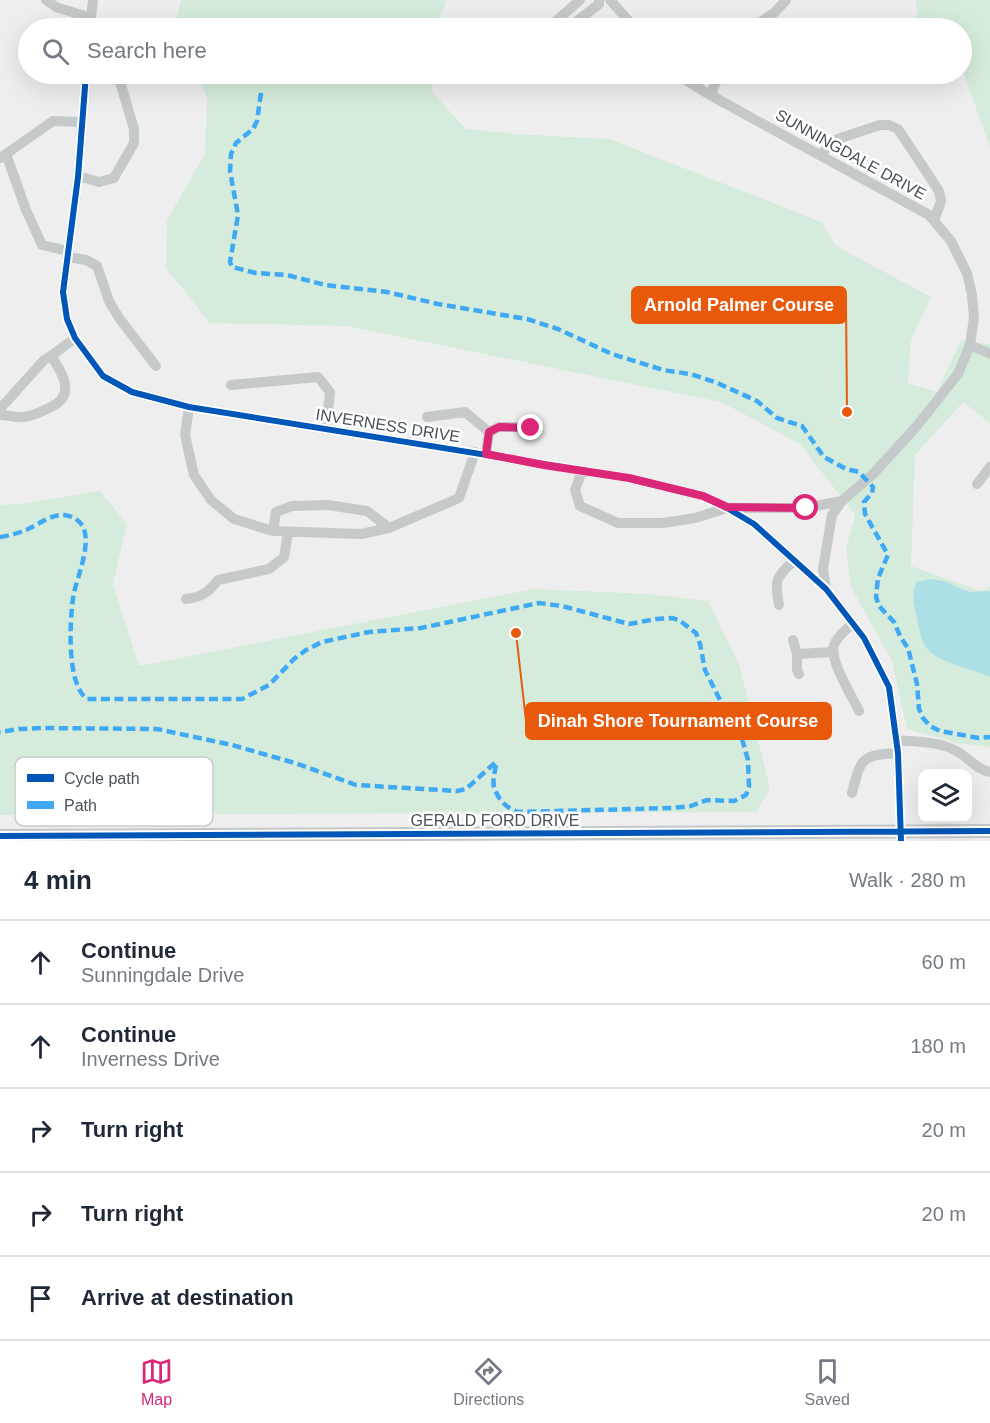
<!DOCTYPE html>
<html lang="en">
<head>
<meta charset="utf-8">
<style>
	:root { --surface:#fff; --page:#f2f2f3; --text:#1f2937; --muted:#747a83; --line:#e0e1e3; --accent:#db2777 }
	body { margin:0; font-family:Helvetica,sans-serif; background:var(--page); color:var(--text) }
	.controls { position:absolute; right:18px; bottom:18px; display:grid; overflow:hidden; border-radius:12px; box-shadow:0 6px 24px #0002 }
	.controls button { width:54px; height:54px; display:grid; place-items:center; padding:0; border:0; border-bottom:2px solid var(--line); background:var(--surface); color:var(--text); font:30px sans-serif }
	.stop { position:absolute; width:18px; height:18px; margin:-14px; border:4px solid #db2777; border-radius:50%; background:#fff }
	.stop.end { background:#db2777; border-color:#fff; box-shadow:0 2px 6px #0008 }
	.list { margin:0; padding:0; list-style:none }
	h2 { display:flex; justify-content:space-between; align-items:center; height:78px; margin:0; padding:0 24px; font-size:26px }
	h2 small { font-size:20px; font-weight:400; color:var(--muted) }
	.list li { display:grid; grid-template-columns:39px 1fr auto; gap:18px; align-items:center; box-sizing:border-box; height:84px; padding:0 24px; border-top:2px solid var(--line) }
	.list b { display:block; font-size:22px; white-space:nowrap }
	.list p { margin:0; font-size:20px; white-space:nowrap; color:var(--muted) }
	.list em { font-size:20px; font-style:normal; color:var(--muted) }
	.icon { flex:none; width:33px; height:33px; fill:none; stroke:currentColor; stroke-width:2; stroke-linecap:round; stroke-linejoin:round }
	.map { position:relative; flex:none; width:990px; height:841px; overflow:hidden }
	.search { position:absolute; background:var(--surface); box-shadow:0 6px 24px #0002; left:18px; right:18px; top:18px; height:66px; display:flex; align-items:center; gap:15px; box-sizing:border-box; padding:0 21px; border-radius:33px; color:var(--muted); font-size:22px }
	.sheet { height:498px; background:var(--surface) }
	nav { display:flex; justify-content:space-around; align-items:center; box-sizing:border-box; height:84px; border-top:2px solid var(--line); background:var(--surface); font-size:16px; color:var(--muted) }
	nav a { display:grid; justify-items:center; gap:3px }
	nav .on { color:var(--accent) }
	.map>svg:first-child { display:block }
	.green { fill:#d5ecdc }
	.water { fill:#acdfe6 }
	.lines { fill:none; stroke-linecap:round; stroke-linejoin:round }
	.minor { stroke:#c6c9ca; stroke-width:10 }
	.major { stroke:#c4c7c9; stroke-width:14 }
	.quiet { stroke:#3fa9f5; stroke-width:4.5; stroke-dasharray:9 4.5; stroke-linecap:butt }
	.cycleway-casing { stroke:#fff; stroke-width:10 }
	.cycleway { stroke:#0057b8; stroke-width:6 }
	.route { stroke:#db2777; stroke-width:8 }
	.labels { text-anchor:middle; stroke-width:5; stroke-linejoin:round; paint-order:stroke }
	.street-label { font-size:16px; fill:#475259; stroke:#fff }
	.key { fill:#fff; stroke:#c8cbcd; stroke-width:1.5 }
	.key-label { font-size:16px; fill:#475259 }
	.leader { fill:none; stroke:#e8590c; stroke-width:2 }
	.callout-dot { fill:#e8590c; stroke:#fff; stroke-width:2 }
	.callout { fill:#e8590c; stroke:#e8590c; stroke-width:2 }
	.callout-label { font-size:18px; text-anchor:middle; font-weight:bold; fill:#fff }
</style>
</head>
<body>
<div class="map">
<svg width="990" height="841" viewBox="0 0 990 841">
	<rect width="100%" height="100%" fill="#efeeee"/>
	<path class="green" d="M181,0h266l-8,18 -2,10h-258l-3,-8z
		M915,0h75v147l-28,-78v-41h-42z
		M197,74h236l-2,17 35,38 49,5 95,5 211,83 15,24 95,51 -20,43 -3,43 29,9 24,-52 29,4v79l-27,-21 -48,53 -4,111 69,25 10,-5v161l-29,-3 -54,-15 -15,-68 -41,-74 -5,-39 9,-33 -55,-71 -79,-42 -375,-76 -136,-3 -44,-55 1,-48 38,-66 2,-57z
		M100,491l27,33 -14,60 26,82 394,-77 116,5 59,7 31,63 31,124 -14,24 -756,3v-310l28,-2z"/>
	<path class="water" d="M930,579l14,2 25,11 21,-1v86c-16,-8 -46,-13 -60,-25 -9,-8 -12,-27 -14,-39 -2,-10 -5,-21 1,-31z"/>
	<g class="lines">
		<path class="minor" d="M46,0l10,7 35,11
			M610,0l25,28
			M90,28l3,-28
			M548,28l32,-28
			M568,28l31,-24v-4
			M752,28l23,-16 11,-12
			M86,74l-8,103 -15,115 4,27 8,19 28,38 29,16 57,15 440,71 74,18 24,12 27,16 72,65 38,49 25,49 9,66 3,88
			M710,95l10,-21
			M6,154l47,-33 28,1
			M821,155l11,-14 48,-16h9l9,4 41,62 2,10 -7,20
			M0,158l6,-4 20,56 16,35 26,6
			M78,176l21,6 15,-4 20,-35v-14l-16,-54 -2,-1
			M68,257l18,3 11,6 12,35 10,17 37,48
			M970,345l20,9
			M231,385l87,-8 12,15 -4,36
			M189,407l-4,28 9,40 17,25 23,19 39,12 88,3 28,-6 70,-30 16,-46
			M0,409l44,-49 7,-4
			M0,415c7,0 16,3 24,2 9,-1 19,-6 27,-10 25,-12 12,-34 0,-51l24,-18
			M427,417l38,-5 24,20 -3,22
			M489,432l10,-5h32
			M582,471l-7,19 5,16 38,17h45l32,-5 32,-10h78l37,-7 31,-27 43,-47 42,-53 12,-29 4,-27 -2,-23 -5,-22 -16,-32 -22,-26 -219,-120 -34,-21
			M977,484l13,-17
			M273,531l3,-19 16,-6 36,-1 39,6 22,17
			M826,589l-3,-20 9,-54 10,-14
			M186,599c16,-2 23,-7 32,-19l51,-11 15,-12 4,-25
			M779,605c-5,-27 -3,-26 15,-45
			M853,623c-7,7 -16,13 -19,22 -5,15 18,51 25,66
			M793,640l4,14v16l2,4
			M797,654l36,-2
			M897,740c20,2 43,1 61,12 12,7 18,17 32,20
			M852,793c9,-35 9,-38 46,-40"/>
		<path class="major" d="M0,836l990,-5"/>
		<path class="quiet" d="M261,93l-4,28 -4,8 -17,14 -5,11 -1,17 8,44 -8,47 2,5 24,6 31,2 38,10 62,7 51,12 89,15 31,10 54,25 51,16 27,4 25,8 42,19 20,17 25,8 22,31 22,12 13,3 14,15 -1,6 -8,9 1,12 23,41 -10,23 -2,19 3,9 15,16 7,16 7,10 9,36 2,25 4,9 7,8 10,5 39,7 11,-1
			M0,537c9,-1 18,-4 26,-7 12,-5 25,-16 38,-15 41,6 12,60 9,83 -3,24 -7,85 14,101h155l27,-14 25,-26 12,-9 16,-8 47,-10 52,-4 118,-25 23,3 67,18 27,-5 16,-1 7,2 17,13 4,11 5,26 17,34 18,28 8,28 1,27 -3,8 -12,6 -27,-1 -16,6 -19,2 -154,4c-11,-3 -21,-14 -24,-25 -2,-9 2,-17 2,-25l-30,27 -9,2 -101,-6 -61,-22 -63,-18 -75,-16 -114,-1 -24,1 -19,3"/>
		<g class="cycleway-casing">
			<path id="cycleway" d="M86,74l-8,103 -15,115 4,27 8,19 28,38 29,16 57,15 440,71 74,18 24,12 27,16 72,65 38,49 25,49 9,66 3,88
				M0,836l990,-5"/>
		</g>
		<use href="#cycleway" class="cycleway"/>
	</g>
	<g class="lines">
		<path class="route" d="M531,428l-32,-1 -10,5 -3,22 58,11 85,13 74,18 24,11 79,1"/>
	</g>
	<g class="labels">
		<g class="street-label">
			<text transform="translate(851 154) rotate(29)" y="6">SUNNINGDALE DRIVE</text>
			<text transform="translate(388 425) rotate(9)" y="6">INVERNESS DRIVE</text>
			<text x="495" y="826">GERALD FORD DRIVE</text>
		</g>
	</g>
	<rect x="15" y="757" width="198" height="69" rx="9" class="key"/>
	<rect x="27" y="774" width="27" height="8" fill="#0057b8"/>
	<rect x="27" y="801" width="27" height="8" fill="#3fa9f5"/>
	<g class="key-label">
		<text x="64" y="784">Cycle path</text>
		<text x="64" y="811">Path</text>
	</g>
	<path class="leader" d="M847 412L846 305M516 633L526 721"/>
	<g class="callout-dot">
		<circle cx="847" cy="412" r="6"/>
		<circle cx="516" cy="633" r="6"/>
	</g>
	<g class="callout">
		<rect x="632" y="287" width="214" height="36" rx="6"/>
		<rect x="526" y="703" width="305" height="36" rx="6"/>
	</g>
	<g class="callout-label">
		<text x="739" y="311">Arnold Palmer Course</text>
		<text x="678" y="727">Dinah Shore Tournament Course</text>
	</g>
</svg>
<div class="controls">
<button><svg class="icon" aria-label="layers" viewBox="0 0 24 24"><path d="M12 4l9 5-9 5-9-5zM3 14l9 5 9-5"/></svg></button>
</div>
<div class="stop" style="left:806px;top:508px"></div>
<div class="stop end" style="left:531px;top:428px"></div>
<div class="search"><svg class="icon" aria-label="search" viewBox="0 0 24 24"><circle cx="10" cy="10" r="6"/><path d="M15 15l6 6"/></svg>Search here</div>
</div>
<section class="sheet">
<h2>4 min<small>Walk · 280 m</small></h2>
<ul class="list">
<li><svg class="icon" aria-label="ahead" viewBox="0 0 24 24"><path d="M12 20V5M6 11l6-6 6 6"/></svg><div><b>Continue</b><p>Sunningdale Drive</p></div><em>60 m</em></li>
<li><svg class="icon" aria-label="ahead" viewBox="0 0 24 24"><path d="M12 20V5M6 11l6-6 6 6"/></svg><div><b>Continue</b><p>Inverness Drive</p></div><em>180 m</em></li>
<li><svg class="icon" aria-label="right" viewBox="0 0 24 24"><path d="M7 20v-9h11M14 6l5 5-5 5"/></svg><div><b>Turn right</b></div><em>20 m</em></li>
<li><svg class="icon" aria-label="right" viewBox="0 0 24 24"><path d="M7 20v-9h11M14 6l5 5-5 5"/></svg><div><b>Turn right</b></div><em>20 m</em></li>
<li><svg class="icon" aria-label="arrive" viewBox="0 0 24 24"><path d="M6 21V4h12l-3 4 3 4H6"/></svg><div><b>Arrive at destination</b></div></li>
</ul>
</section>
<nav>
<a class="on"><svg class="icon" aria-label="map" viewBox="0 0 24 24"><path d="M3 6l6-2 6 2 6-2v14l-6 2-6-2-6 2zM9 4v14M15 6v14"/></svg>Map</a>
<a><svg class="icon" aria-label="directions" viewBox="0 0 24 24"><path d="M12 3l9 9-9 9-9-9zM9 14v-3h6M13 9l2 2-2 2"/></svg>Directions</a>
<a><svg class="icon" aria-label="saved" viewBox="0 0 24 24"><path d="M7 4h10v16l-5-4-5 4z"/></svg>Saved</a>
</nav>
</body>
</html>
